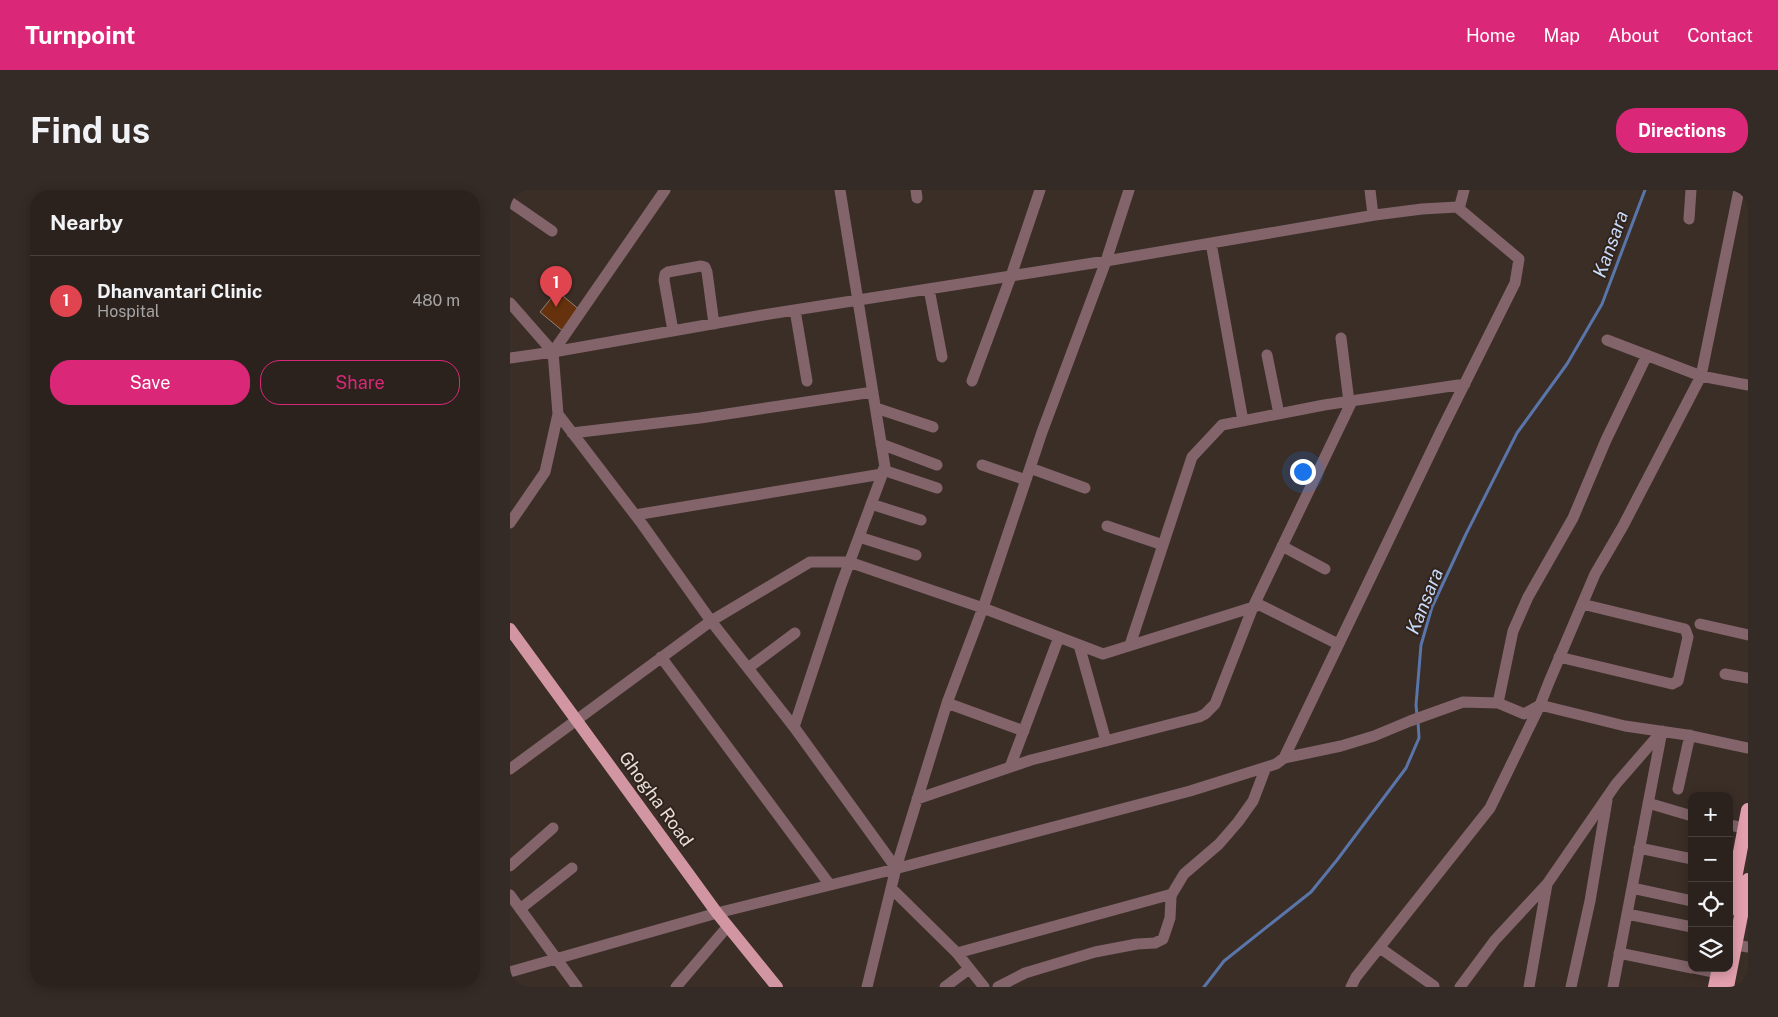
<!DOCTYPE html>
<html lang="en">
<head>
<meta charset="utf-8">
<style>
	:root { --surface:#2c221d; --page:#342a26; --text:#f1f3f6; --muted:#a6a4a4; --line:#483f3b; --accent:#db2777 }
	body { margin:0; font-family:"Public Sans",sans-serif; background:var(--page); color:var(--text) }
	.controls { position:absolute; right:15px; bottom:15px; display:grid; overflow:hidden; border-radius:10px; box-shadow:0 2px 12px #0003 }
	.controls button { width:45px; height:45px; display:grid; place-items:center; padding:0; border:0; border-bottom:1px solid var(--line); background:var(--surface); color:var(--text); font:25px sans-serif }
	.you { position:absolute; left:792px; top:281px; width:18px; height:18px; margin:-12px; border:4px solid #fff; border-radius:50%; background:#1a73e8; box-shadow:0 0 0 8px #1a73e833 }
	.badge { display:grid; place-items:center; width:32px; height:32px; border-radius:50%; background:var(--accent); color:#fff; font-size:16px; font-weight:700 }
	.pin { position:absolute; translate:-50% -41px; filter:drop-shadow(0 1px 2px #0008) }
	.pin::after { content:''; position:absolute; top:26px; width:18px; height:15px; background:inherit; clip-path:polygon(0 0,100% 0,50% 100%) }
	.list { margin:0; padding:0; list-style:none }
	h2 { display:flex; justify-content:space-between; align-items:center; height:65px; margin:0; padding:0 20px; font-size:21px }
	h2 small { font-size:16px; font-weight:400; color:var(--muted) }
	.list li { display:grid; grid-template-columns:32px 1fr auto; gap:15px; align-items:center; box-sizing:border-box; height:90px; padding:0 20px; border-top:1px solid var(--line) }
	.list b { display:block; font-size:19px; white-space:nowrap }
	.list p { margin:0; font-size:16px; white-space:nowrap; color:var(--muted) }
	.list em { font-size:16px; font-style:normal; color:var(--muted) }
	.actions { display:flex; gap:10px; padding:15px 20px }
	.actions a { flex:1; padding:11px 0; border:1px solid var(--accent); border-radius:20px; text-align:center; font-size:18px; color:var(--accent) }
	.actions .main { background:var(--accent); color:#fff }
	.icon { flex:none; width:28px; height:28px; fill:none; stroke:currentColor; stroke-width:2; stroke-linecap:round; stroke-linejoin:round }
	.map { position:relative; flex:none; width:1238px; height:797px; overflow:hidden; border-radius:20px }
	header { display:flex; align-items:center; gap:30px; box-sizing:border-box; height:70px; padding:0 25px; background:var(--accent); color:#fff }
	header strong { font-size:24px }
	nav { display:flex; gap:28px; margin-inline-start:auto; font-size:18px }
	.intro { display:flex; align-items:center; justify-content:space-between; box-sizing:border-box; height:120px; padding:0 30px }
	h1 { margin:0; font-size:35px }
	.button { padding:12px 22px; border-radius:20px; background:var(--accent); color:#fff; font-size:18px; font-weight:700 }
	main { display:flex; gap:30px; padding:0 30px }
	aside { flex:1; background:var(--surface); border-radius:20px; box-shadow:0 2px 12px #0003 }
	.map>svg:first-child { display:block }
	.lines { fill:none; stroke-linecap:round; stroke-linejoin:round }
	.stream { stroke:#5975a9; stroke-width:3 }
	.building { fill:#66320e; stroke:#92837a }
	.minor { stroke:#82646a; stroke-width:11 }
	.primary { stroke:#d295a2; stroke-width:12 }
	.trunk { stroke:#e29fad; stroke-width:14 }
	.labels { text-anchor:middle; stroke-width:4; stroke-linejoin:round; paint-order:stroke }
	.street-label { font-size:18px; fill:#e8dfda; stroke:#31241d }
	.water-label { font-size:19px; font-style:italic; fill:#c9dbfa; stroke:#31241d }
</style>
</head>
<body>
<header>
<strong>Turnpoint</strong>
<nav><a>Home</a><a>Map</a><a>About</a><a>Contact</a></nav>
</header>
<div class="intro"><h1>Find us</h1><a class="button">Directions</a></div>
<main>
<aside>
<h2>Nearby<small></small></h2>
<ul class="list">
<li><span class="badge" style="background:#e0444e">1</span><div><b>Dhanvantari Clinic</b><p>Hospital</p></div><em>480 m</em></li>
</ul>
<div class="actions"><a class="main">Save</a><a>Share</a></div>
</aside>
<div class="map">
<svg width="1238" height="797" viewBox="0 0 1238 797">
	<rect width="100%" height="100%" fill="#3b2e27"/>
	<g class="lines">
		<path class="stream" d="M907,525l-1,-10 5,-60 11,-38 34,-73 51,-101 50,-69 35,-60 43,-114
			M694,797l20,-26 87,-69 26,-32 69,-92 13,-30 -1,-17"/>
	</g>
	<path class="building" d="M47,101l24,20 -17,21 -24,-20z"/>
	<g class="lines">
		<path class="minor" d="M330,0l45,277 -44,118 -47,142 102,141
			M406,0l1,8
			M860,0l3,25
			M1229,0l-38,186 47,9
			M0,12l42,29
			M949,19l5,-19
			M1179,29l2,-29
			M701,53l32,178
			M419,99l13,68
			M0,113l43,49 5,62 -13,58 -35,51
			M285,120l12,71
			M163,141l-9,-51 1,-6 3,-2 33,-6 4,1 2,5 7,52
			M831,148l8,64
			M1097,150l94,36 -78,150 -28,48 -46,108 -9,23 85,21 62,9 61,13
			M43,162l112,-162
			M757,165l12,59
			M0,168l43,-6 210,-37 343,-54 269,-46 47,-6 35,-2 62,52 -4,24 -74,148 -157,327 -8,6 -86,27 -299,79 -174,43 -207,59
			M462,191l39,-105 29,-86
			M366,218l57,19
			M48,224l84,110 69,97 99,-59h39l134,46 120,46 157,-49 78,39
			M62,243l128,-15 173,-26
			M371,254l56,21
			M472,275l44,15
			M520,278l55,20
			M373,280l54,18
			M361,314l50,16
			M125,325l247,-41
			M597,336l56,19
			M349,347l57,18
			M772,356l43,23
			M1190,434l48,11
			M569,455l27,96
			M620,455l62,-188 30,-32 102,-20 141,-21
			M151,467l169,228
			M1049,467l113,27 6,-3 10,-44 -3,-8 -103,-25
			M238,478l47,-35
			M1215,484l23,4
			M437,513l77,28
			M988,513l15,-72 15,-34 45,-79 33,-78 41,-85
			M774,568l57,-12 33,-10 36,-15 53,-19 35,1 26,11 16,-9
			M500,577l49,-130
			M0,579l201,-148 83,106
			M1168,599l12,-54
			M407,609l114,-39 168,-43 6,-3 10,-10 38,-97 99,-206
			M1138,613l44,13
			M1219,635l16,3
			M1129,658l53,11
			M0,676l43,-38
			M381,698l66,65 27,34
			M1122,698l60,13
			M0,705l67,92
			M10,719l52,-41
			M1117,724l65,13
			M1219,754l19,3
			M870,758l54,38
			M447,763l215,-59
			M1109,763l73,15
			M1184,778l24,5
			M166,797l52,-61
			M357,797l29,-119 51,-165 37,-98 58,-173 64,-171 23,-71
			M435,797l24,-18
			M488,797l27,-14 70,-21 42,-8 18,-1 8,-4 7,-21 1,-21 1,-3 12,-20 35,-30 19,-22 15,-21 13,-34
			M841,797l5,-10 134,-169 50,-103
			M950,797l35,-47 52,-56
			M1019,797l18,-103 69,-100 46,-53 -49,256
			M1061,797l19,-86 17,-101"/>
		<path class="primary" d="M0,439l207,284 60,74"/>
		<path class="trunk" d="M1219,720l19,-100
			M1205,797l4,-19
			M1217,797l21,-107"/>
	</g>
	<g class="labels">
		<g class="street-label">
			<text transform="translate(146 609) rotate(54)" y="6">Ghogha Road</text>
		</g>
		<g class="water-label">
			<text transform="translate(1100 54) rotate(-70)" y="7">Kansara</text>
			<text transform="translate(914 411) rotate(-68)" y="7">Kansara</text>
		</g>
	</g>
</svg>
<div class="controls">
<button>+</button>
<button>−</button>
<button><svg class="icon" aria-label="locate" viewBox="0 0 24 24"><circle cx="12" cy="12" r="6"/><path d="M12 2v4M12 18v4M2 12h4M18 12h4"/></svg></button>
<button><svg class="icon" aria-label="layers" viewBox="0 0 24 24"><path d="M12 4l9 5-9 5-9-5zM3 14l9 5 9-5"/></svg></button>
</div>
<div class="you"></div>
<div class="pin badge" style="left:46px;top:117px;background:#e0444e">1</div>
</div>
</main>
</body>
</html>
